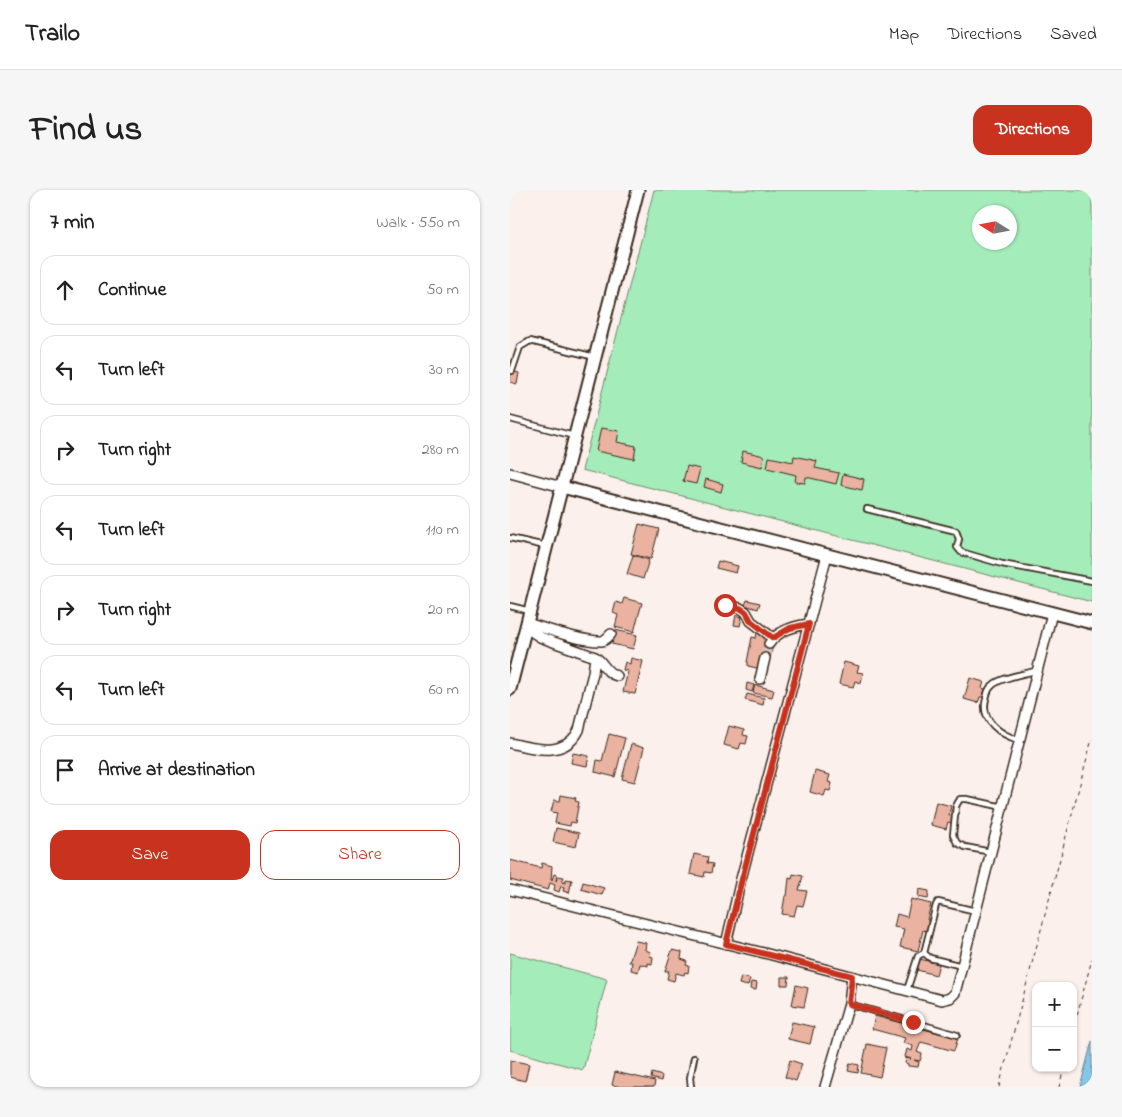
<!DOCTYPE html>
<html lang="en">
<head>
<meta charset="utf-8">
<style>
	:root { --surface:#fff; --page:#f6f6f6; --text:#222; --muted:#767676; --line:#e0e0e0; --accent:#c8321e }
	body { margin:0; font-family:"Indie Flower",sans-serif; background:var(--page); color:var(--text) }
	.controls { position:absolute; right:15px; bottom:15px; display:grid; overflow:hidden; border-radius:10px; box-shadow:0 1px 4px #0004 }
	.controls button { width:45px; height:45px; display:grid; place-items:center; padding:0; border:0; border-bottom:1px solid var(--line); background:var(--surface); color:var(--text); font:25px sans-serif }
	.compass { position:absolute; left:462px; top:15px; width:45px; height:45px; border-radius:50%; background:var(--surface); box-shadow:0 1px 4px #0004; rotate:281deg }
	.stop { position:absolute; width:15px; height:15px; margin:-11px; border:4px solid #c8321e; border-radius:50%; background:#fff }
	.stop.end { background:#c8321e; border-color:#fff; box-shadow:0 1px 5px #0008 }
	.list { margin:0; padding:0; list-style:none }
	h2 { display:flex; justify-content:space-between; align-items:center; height:65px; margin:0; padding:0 20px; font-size:21px }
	h2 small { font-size:16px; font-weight:400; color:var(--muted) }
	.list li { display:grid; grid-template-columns:32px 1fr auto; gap:15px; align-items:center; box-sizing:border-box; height:70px; margin:0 10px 10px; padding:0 10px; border:1px solid var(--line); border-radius:15px }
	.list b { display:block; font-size:19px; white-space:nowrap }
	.list em { font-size:16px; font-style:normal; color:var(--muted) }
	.actions { display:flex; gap:10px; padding:15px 20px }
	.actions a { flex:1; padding:11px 0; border:1px solid var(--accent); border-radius:15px; text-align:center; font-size:18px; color:var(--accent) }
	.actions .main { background:var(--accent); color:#fff }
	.icon { flex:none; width:28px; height:28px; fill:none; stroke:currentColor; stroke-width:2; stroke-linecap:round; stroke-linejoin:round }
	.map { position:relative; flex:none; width:582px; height:897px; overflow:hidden; border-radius:15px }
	header { display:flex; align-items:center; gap:30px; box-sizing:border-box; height:70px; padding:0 25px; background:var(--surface); border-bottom:1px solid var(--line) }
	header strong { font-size:24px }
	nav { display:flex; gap:28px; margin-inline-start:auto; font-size:18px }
	.intro { display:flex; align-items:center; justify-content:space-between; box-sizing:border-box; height:120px; padding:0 30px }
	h1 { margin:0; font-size:35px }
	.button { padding:12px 22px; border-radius:15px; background:var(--accent); color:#fff; font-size:18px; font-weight:700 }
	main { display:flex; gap:30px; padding:0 30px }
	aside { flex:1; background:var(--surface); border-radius:15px; box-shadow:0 1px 4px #0004 }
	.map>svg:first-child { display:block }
	.green { fill:#a4ecb9; stroke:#708b6c; fill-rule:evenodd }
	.water { fill:#86c7e7; stroke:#688897 }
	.building { fill:#eab2a0; stroke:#3b2a1e }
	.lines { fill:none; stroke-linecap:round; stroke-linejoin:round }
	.minor-tunnel { stroke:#d5c8c3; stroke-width:9; stroke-dasharray:9 4.5; stroke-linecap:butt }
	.service-casing { stroke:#3b2a1e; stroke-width:8 }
	.minor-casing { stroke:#3b2a1e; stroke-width:12 }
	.tertiary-casing { stroke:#3b2a1e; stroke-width:15 }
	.path { stroke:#3b2a1e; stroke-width:1; stroke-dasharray:4 4; stroke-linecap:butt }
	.service { stroke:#fff; stroke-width:4.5 }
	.minor { stroke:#fff; stroke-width:9 }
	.tertiary { stroke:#fff; stroke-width:11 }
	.route { stroke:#c8321e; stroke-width:6 }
</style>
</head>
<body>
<header>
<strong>Trailo</strong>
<nav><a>Map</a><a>Directions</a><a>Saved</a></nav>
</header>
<div class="intro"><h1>Find us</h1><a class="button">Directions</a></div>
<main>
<aside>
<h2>7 min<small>Walk · 550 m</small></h2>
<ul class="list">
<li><svg class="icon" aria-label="ahead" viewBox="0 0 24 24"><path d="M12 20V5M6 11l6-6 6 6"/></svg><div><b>Continue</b></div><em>50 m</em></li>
<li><svg class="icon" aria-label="left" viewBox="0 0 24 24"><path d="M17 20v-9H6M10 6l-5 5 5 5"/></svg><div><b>Turn left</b></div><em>30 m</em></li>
<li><svg class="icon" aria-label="right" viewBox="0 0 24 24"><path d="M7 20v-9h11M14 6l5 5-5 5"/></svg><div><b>Turn right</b></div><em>280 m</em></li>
<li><svg class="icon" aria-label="left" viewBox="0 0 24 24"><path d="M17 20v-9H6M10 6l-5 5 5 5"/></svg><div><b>Turn left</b></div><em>110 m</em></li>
<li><svg class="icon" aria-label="right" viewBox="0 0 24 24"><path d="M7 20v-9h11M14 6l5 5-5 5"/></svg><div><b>Turn right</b></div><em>20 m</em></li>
<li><svg class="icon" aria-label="left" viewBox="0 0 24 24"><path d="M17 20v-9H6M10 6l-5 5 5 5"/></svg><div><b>Turn left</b></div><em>60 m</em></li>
<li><svg class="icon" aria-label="arrive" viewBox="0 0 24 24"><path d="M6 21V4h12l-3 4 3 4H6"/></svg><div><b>Arrive at destination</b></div></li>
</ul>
<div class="actions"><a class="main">Save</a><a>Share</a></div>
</aside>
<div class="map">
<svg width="582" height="897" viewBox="0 0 582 897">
	<rect width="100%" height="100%" fill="#fbf0ec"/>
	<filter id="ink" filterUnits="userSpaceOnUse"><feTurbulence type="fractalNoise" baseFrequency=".02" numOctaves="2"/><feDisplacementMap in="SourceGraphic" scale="10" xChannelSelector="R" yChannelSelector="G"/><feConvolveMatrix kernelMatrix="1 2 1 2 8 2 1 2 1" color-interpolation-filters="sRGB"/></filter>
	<g filter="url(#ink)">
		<path class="green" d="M144,0h438v412l-510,-132zM470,22h30v30h-30z
			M0,763l97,26 -24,91 -73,-20z"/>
		<path class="water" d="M582,851v46h-12z"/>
		<path class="building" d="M0,181l9,2 -2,11 -7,-2z
			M91,238l18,3 -2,11 19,4 -2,13 -38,-8z
			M233,261l21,5 -2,11 -21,-5z
			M284,266l23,5 -2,7 24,5 -3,11 -30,-7 -1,6 -10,-1 1,-7 -29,-7 2,-11 24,5z
			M177,276l13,3 -4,15 -13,-3z
			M333,284l21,5 -2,11 -21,-5z
			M196,289l17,5 -2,8 -17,-5z
			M129,334l20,5 -8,30 -20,-5z
			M123,365l16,5 -6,19 -16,-5z
			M208,371l20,5 -2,7 -20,-5z
			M114,408l18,5 -8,29 -19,-5 3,-12 -5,-2 3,-11 6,2z
			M237,410l13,3 -2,6 -13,-4z
			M226,425l6,2 -2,9 -6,-1z
			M105,440l22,5 -4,14 -21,-5z
			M247,443l11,3 5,9 -3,14 -7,-1 -2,11 -13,-3v-4h-1l5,-25 4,1z
			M121,468l12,3 -8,33 -12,-2 5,-21 -5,-1 2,-8 5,2z
			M334,472l15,4 -2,6 6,1 -2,10 -6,-2 -2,6 -14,-3z
			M460,488l14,4 -2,6 3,1 -2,8h-3l-2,6 -14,-4z
			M237,493l7,2 -2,7 -6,-2z
			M245,495l19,5 -2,7 -19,-4z
			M237,504l17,4 -1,7 -18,-5z
			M219,536l15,4 -1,5 5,1 -2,8 -5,-1 -2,6 -15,-4z
			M99,544l16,4 -10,39 -20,-5 2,-12 5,1z
			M121,554l13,4 -9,34 -13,-3z
			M63,563l16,3 -2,10 -16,-3z
			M305,581l15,4 -2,7 4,1 -2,8 -4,-1 -2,6 -14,-4z
			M51,605l15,3 -1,3 4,1 -4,21 -4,-1 -1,4 -15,-3 2,-10 -6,-1 3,-12 6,1z
			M426,612l15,4 -2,9 5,1 -2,7 -4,-1 -2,7 -15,-4z
			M46,638l23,5 -3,14 -23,-5z
			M184,664l14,3 -1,6 6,1 -2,9 -6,-1 -1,5 -14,-3z
			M0,670l31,8 1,-5 10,3 -1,14h1l2,-6 3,1 -1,6 2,-5 6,1 -2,5 3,1 1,-4 6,1 -3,13 -6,-2 1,-4 -3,-1 -2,6 -5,-2 1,-5 -5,-2 -2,7 -38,-10z
			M283,684l10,2 -4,14 8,1 -4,15 -6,-1 -3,11 -12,-2 3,-18h2l2,-18 3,1z
			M73,692l21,6 -2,7 -21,-6z
			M409,699l10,2 -1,8 -10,-2z
			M401,709l20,5 -4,16 4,1 -3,10 -5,-1 -5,21 -18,-4 4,-18 -10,-2 3,-13 10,3z
			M126,751l10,2 -1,7 6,2 -1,4 3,1 -1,7 -4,-1v3l-8,-2 -2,8 -7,-2 1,-8h-3z
			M162,760l10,2 -1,7 6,2 -1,4 3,1 -1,7 -3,-1 -1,3 -8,-2 -2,8 -7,-2 2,-8h-4z
			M410,769l19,5 -3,11 -19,-5z
			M231,787l9,2 -2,7 -9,-2z
			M271,787h8l-1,8h-7z
			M241,792l6,1 -1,7 -6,-1z
			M286,795l12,3 -4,19 -12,-2z
			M365,826l37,10 1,-6 11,3 -1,6 35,9 -4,13 -33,-9 -4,10 5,2 -2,7 -6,-1 5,2 -1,5 -10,-1v-2l-3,-1 1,-5 5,1 -6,-2 2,-8 5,2 1,-5 -10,-3 2,-5 -33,-9z
			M282,832l22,5 -4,17 -22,-5z
			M357,854l19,4 -6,29 -19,-4z
			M0,870l19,4 -4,17 -15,-4z
			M280,870l12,4 -6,17 -11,-4z
			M340,873l9,2 -1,8 -10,-2z
			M105,882l40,9 -1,6h-33l-9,-2z
			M142,883l10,3 -1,5 -10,-3z"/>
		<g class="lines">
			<path class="minor-tunnel" d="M255,468l4,-14"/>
			<g class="service-casing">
				<path id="service" d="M2,181l8,-24 10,-6 65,16
					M0,229l64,17
					M357,319l89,22 3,8 -2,8 4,5 41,12 90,17
					M0,348l35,8
					M0,416l20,5
					M509,550c-18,-5 -39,-19 -33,-41 1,-5 2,-11 7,-14 8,-8 33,-11 45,-15
					M481,662l-26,-5 -8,-4 -4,-8 3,-29 4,-7h7l36,8
					M414,763l6,5 32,8
					M397,800l11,-34 6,-3 12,-48 2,-3 38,9
					M339,814l64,18
					M414,835l33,10
					M181,897l-1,-9 4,-20"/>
			</g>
			<g class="minor-casing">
				<path id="minor" d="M0,283l52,14
					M215,415l15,3 6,4 5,9 22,17
					M17,433c19,6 56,19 75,18 4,-1 6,-4 9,-7
					M259,454c8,-13 25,-18 40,-20
					M85,467c9,5 10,16 22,19
					M250,489l5,-21
					M0,553c24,6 55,15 69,-13l14,-57 2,-16 -55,-20 -14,-9
					M0,700l258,64 174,46 8,-2 5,-5 97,-380
					M216,754l15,-65 86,-324
					M315,897l24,-83 3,-28"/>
			</g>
			<g class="tertiary-casing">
				<path id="tertiary" d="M52,297l530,136
					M0,499l128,-499"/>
			</g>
			<path class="path" d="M563,840l19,-71
				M489,897l93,-348
				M549,897l5,-19"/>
			<use href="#service" class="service"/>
			<use href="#minor" class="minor"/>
			<use href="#tertiary" class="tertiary"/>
		</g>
	</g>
	<g class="lines" filter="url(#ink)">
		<path class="route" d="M215,415l15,3 6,4 5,9 22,17 17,-10 19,-4 -67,255 -16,65 126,32 -3,28 64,18"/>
	</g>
</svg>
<div class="controls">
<button>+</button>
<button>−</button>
</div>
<svg class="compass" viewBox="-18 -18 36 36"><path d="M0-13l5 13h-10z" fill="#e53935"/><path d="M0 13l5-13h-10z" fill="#767676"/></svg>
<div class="stop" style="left:215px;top:415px"></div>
<div class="stop end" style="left:403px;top:832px"></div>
</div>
</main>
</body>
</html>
